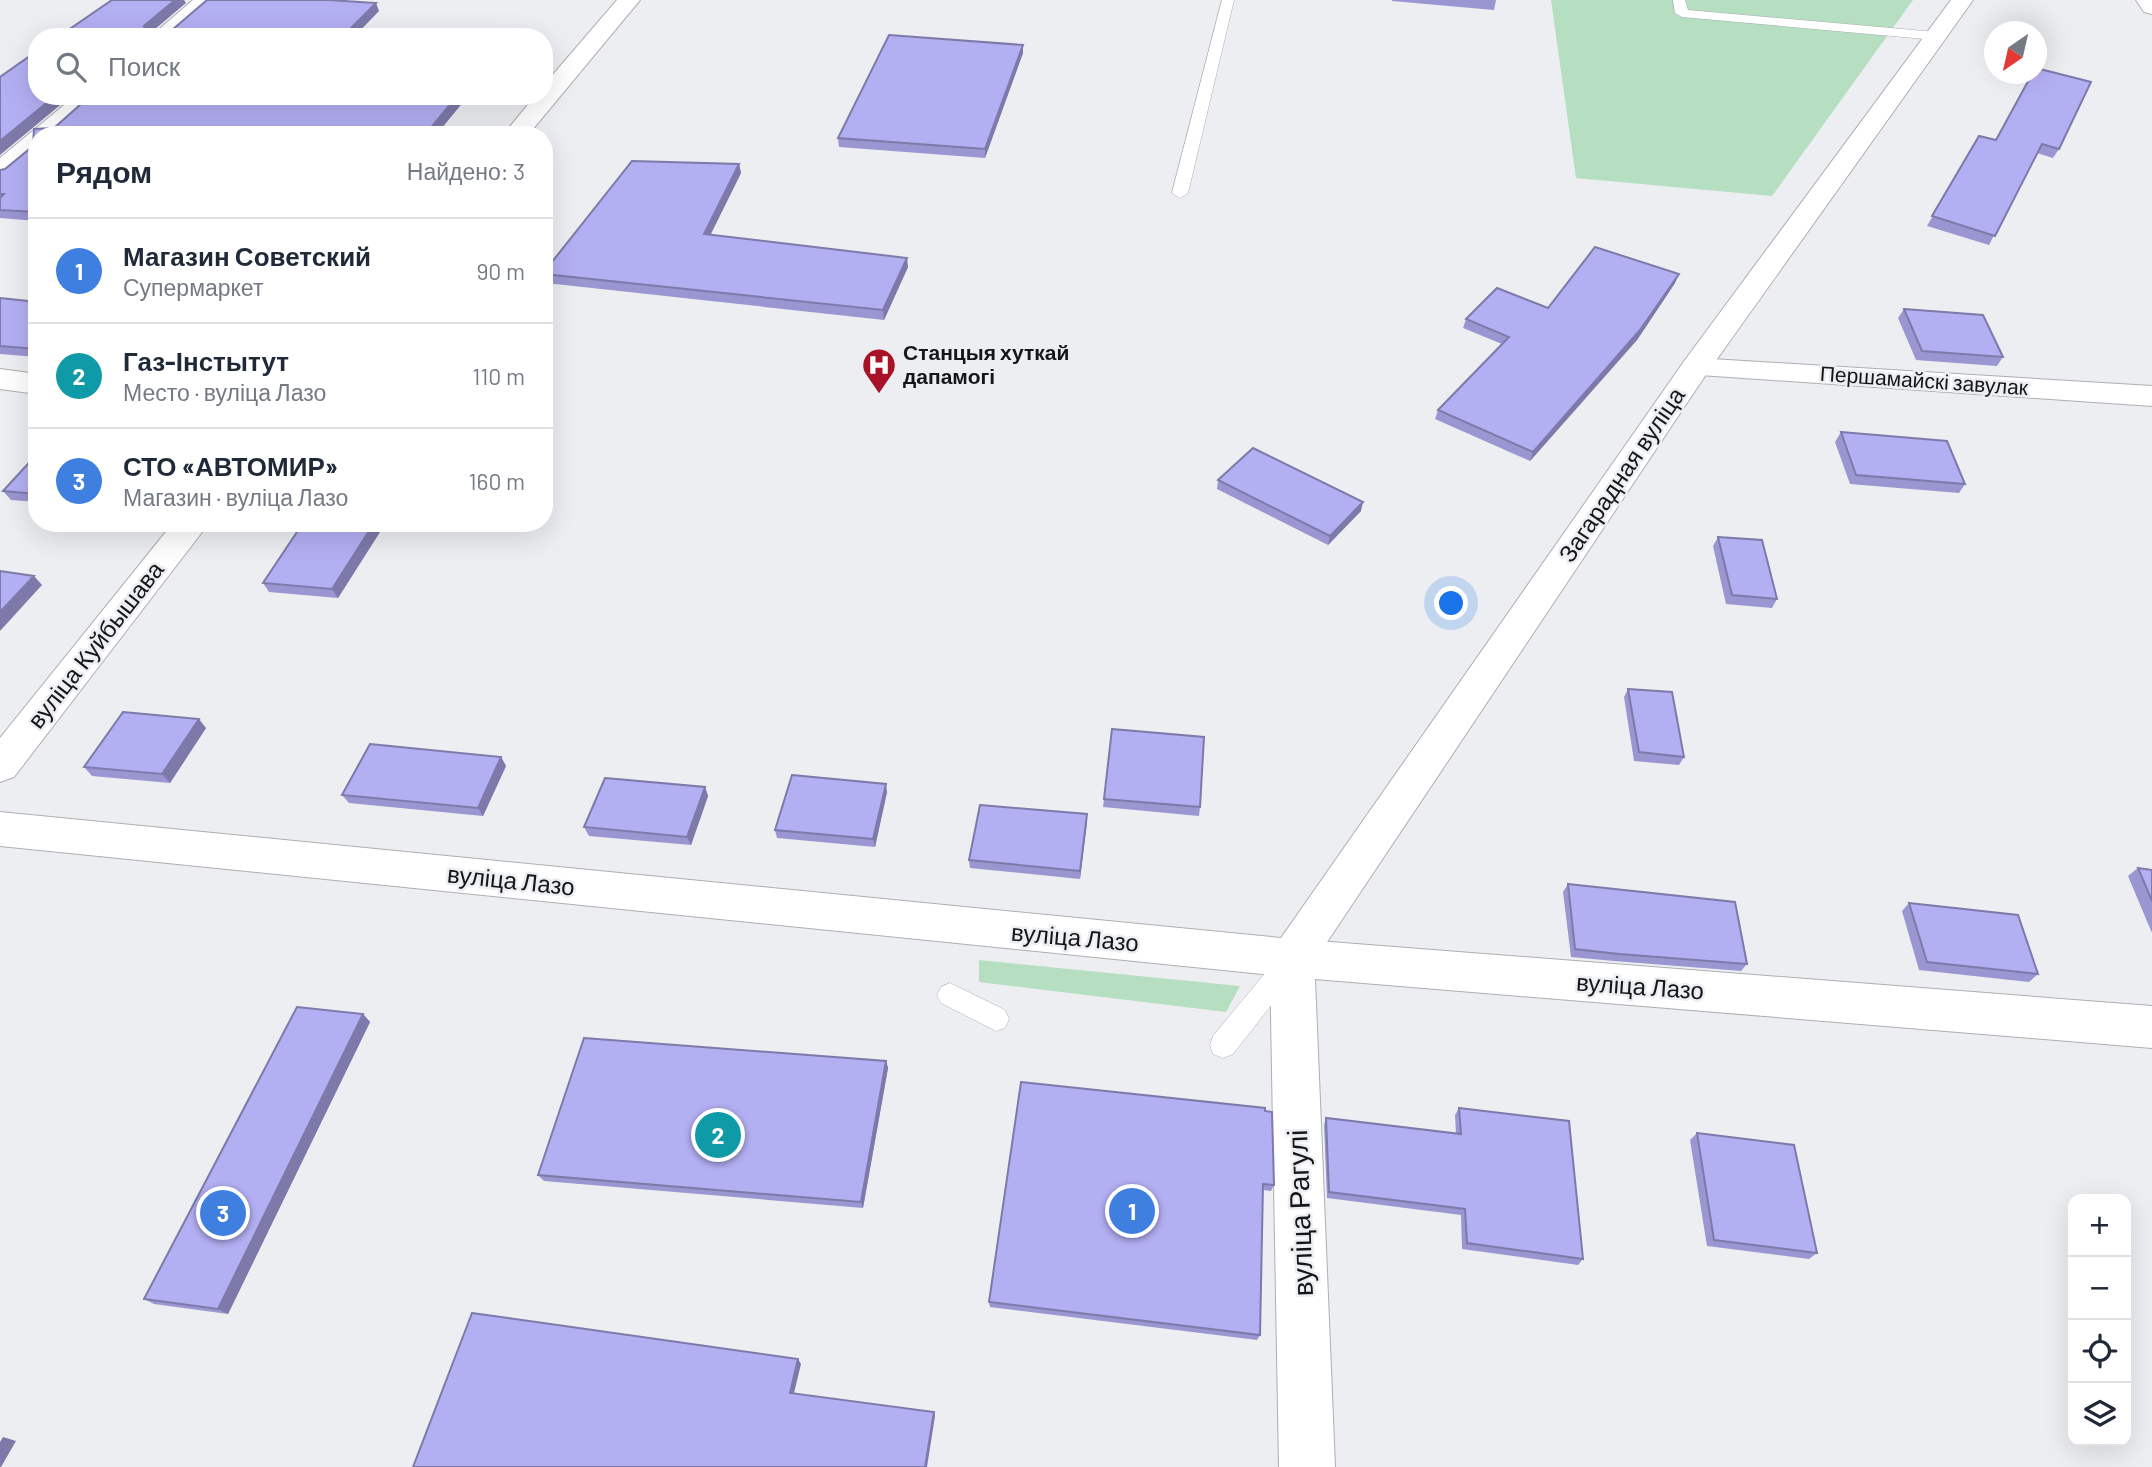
<!DOCTYPE html>
<html lang="ru">
<head>
<meta charset="utf-8">
<style>
	:root { --surface:#fff; --page:#f6f6f7; --text:#1f2937; --muted:#747a83; --line:#e0e1e3; --accent:#d93025 }
	body { margin:0; font-family:Barlow,sans-serif; background:var(--page); color:var(--text) }
	.controls { position:absolute; right:21px; bottom:21px; display:grid; overflow:hidden; border-radius:14px; box-shadow:0 7px 28px #0002 }
	.controls button { width:63px; height:63px; display:grid; place-items:center; padding:0; border:0; border-bottom:2px solid var(--line); background:var(--surface); color:var(--text); font:35px sans-serif }
	.compass { position:absolute; left:1984px; top:21px; width:63px; height:63px; border-radius:50%; background:var(--surface); box-shadow:0 7px 28px #0002; rotate:214deg }
	.you { position:absolute; left:1452px; top:604px; width:24px; height:24px; margin:-18px; border:5px solid #fff; border-radius:50%; background:#1a73e8; box-shadow:0 0 0 10px #1a73e833 }
	.badge { display:grid; place-items:center; width:46px; height:46px; border-radius:50%; background:var(--accent); color:#fff; font-size:23px; font-weight:700 }
	.pin { position:absolute; translate:-50% -50%; border:4px solid #fff; box-shadow:0 2px 7px #0006 }
	.list { margin:0; padding:0; list-style:none }
	h2 { display:flex; justify-content:space-between; align-items:center; height:91px; margin:0; padding:0 28px; font-size:30px }
	h2 small { font-size:23px; font-weight:400; color:var(--muted) }
	.list li { display:grid; grid-template-columns:46px 1fr auto; gap:21px; align-items:center; box-sizing:border-box; height:105px; padding:0 28px; border-top:2px solid var(--line) }
	.list b { display:block; font-size:26px; white-space:nowrap }
	.list p { margin:0; font-size:23px; white-space:nowrap; color:var(--muted) }
	.list em { font-size:23px; font-style:normal; color:var(--muted) }
	.icon { flex:none; width:38px; height:38px; fill:none; stroke:currentColor; stroke-width:2; stroke-linecap:round; stroke-linejoin:round }
	.map { position:relative; flex:none; width:2152px; height:1467px; overflow:hidden }
	.search { position:absolute; background:var(--surface); box-shadow:0 7px 28px #0002; left:28px; top:28px; width:525px; height:77px; display:flex; align-items:center; gap:18px; box-sizing:border-box; padding:0 24px; border-radius:28px; color:var(--muted); font-size:26px }
	.panel { position:absolute; background:var(--surface); box-shadow:0 7px 28px #0002; left:28px; top:126px; width:525px; height:406px; border-radius:28px }
	.map>svg:first-child { display:block }
	.green { fill:#b5dfc0 }
	.lines { fill:none; stroke-linecap:round; stroke-linejoin:round }
	.lane-casing { stroke:#adafb2; stroke-width:1 }
	.street-casing { stroke:#adafb2; stroke-width:2 }
	.secondary-casing { stroke:#adafb2; stroke-width:2 }
	.lane { fill:#fff; fill-rule:evenodd }
	.street { fill:#fff; fill-rule:evenodd }
	.secondary { fill:#fff; fill-rule:evenodd }
	.wall { fill:#9a96d1 }
	.shaded-wall { fill:#7d7aaa }
	.building { fill:#b3aff3; stroke:#7d7aaa; stroke-width:2 }
	.labels { text-anchor:middle; stroke-width:5; stroke-linejoin:round; paint-order:stroke }
	.far-poi-label { font-size:21px; font-weight:bold; fill:#151617; stroke:#eceef1; text-anchor:start }
	.far-street-label { font-size:21px; fill:#151617; stroke:#eceef1 }
	.street-label { font-size:24px; fill:#151617; stroke:#eceef1 }
	.near-street-label { font-size:28px; fill:#151617; stroke:#eceef1 }
</style>
</head>
<body>
<div class="map">
<svg width="2152" height="1467" viewBox="0 0 2152 1467">
	<rect width="100%" height="100%" fill="#eceef1"/>
	<path class="green" d="M1551,0h362l-141,196 -196,-18z
		M979,960l250,25 11,1 -14,26 -247,-30z"/>
	<g class="lines">
		<g class="lane-casing">
			<path id="lane" d="M1222,0h12l-46,193 -8,5 -8,-5z
				M1673,0h12l3,10 248,22 7,4 -7,4 -254,-23 -7,-4z
				M1289,951l9,4 4,8 -4,8 -65,83 -10,4 -10,-4 -3,-9 3,-9 67,-81z
				M950,983l55,27 4,9 -4,9 -9,3 -55,-28 -4,-8 4,-8z"/>
		</g>
		<g class="street-casing">
			<path id="street" d="M193,0h24l-42,37h-25z
				M2136,0h16v14l-8,-2z
				M75,96h27l-44,39h-21v18l-28,23 -9,3v-21z
				M1696,358l456,28v20l-467,-32 -4,-7 4,-7z
				M0,369l37,5v20l-37,-5z
				M1292,939l860,67v42l-837,-69 20,488h-56l-9,-509 7,-14z"/>
		</g>
		<g class="secondary-casing">
			<path id="secondary" d="M617,0h23l-112,135h-25l32,-39h9v-11z
				M1951,0h22l-266,373 -400,599 -15,5 -1292,-131v-34l1281,126 404,-578z
				M173,523h36l-195,254 -14,5v-44z"/>
		</g>
		<use href="#lane" class="lane"/>
		<use href="#street" class="street"/>
		<use href="#secondary" class="secondary"/>
	</g>
	<path class="wall" d="M1392,0h104l-2,10 -102,-9z
		M1023,45v8l-38,105 -146,-11 -1,-9z
		M2032,74l27,75 -6,9 -16,-5 -48,92 -62,-19 52,-90 17,4z
		M90,96h378l-32,39h-399v86l-37,-3v-48l5,-1 28,-23 1,-17 20,-1z
		M739,164l2,9 -31,62 198,32 -24,53 -338,-37 -2,-4v-7z
		M1675,283l-38,57 -107,121 -95,-42 3,-9 64,-66 -39,-16 3,-9 82,-11z
		M0,298l37,4v55l-37,-3z
		M1904,309l99,48 -6,9 -81,-6 -18,-42z
		M1841,432l124,52 -6,9 -109,-9 -15,-42z
		M37,454v48l-26,-2 -8,-9z
		M1218,480l143,31 -33,34 -111,-56z
		M385,524l-47,74 -69,-6 -6,-9z
		M1718,537l59,62 -5,9 -46,-4 -13,-58z
		M1628,689l56,68 -5,8 -45,-4 -10,-64z
		M206,728l-36,55 -78,-7 -8,-9z
		M501,757l5,9 -23,50 -134,-13 -7,-8z
		M705,787l3,9 -17,49 -102,-9 -5,-9z
		M887,792l-12,55 -98,-9 -2,-8z
		M1104,799l96,8 -1,9 -96,-9z
		M1087,814l-7,65 -110,-11 -1,-8z
		M2138,868l14,2v63l-24,-57z
		M1568,884l179,80 -6,7 -127,-10 -43,-4 -8,-65z
		M1909,903l129,71 -9,8 -110,-12 -17,-59z
		M363,1014l7,8 -142,292 -74,-10 -10,-5z
		M886,1061l2,7 -25,140 -319,-27 -6,-6z
		M1265,1108l9,77 -3,6 -8,-1 -3,145 -3,5 -267,-33 -1,-5z
		M1459,1108l124,151 -5,6 -116,-16 -1,-34 -134,-17 -3,-73 2,-7 130,16 -1,-19z
		M1697,1133l120,120 -8,6 -102,-13 -17,-106z"/>
	<path class="shaded-wall" d="M175,0h9l2,3 -38,32v2l-4,-11z
		M376,3l3,8 -25,26h-12z
		M1023,45v8l-38,105v-9z
		M55,96h16l-71,59v-14z
		M457,96h11l-32,39h-11z
		M739,164l2,9 -35,71 -2,-10z
		M907,258l1,9 -24,53 -1,-10z
		M1679,274l-4,9 -38,57 -107,121 3,-9z
		M1363,502l-2,9 -33,34 2,-9z
		M374,523l11,1 -47,74 -6,-9z
		M34,576l8,9 -42,46v-19z
		M199,719l7,9 -36,55 -8,-9z
		M501,757l5,9 -23,50 -5,-8z
		M886,784l1,8 -12,55 -2,-8z
		M705,787l3,9 -17,49 -4,-8z
		M1087,814v9l-7,56v-8z
		M363,1014l7,8 -142,292 -10,-5z
		M886,1061l2,7 -25,140 -2,-6z
		M798,1359l3,5 -8,33 -3,-4z
		M934,1412l1,4 -8,51h-2z
		M3,1437l13,4 -15,26h-1v-25z"/>
	<path class="building" d="M112,0h63l-31,26 1,5 27,-1 35,-30h122l47,3 -34,34h-284z
		M889,35l134,10 -38,104 -147,-11z
		M37,51v45h18l-55,45v-64z
		M2036,68l55,14 -32,67 -17,-5 -47,92 -63,-20 47,-80 17,4 36,-66h4z
		M90,96h367l-32,39h-388v77l-37,-2v-12l4,-4h-4v-24l5,-1 28,-23 1,-17 20,-1z
		M632,161l107,3 -35,70 203,24 -24,52 -339,-36v-2z
		M1595,247l84,27 -39,56 -107,122 -95,-42 71,-73 -43,-18 31,-31 51,20z
		M0,298l37,4v47l-37,-3z
		M1904,309l79,6 20,42 -81,-6z
		M1841,432l106,9 18,43 -109,-9z
		M1253,448l110,54 -33,34 -112,-56z
		M37,454v40l-34,-3z
		M303,523h71l-42,66 -69,-6z
		M1718,537l44,3 15,59 -45,-4z
		M0,571l34,5 -34,36z
		M1628,689l44,3 12,65 -45,-5z
		M123,712l76,7 -37,55 -78,-7z
		M1112,729l92,8 -4,70 -96,-8z
		M370,744l131,13 -23,51 -136,-13z
		M792,775l94,9 -13,55 -98,-9z
		M605,778l100,9 -18,50 -103,-10z
		M980,805l107,9 -7,57 -111,-11z
		M2138,868l14,2v31z
		M1568,884l167,18 12,62 -128,-10 -44,-5z
		M1909,903l109,12 20,59 -111,-12z
		M297,1007l66,7 -145,295 -74,-10z
		M584,1038l302,23 -25,141 -323,-27z
		M1021,1082l244,26v3l7,1 2,73 -11,-1 -3,151 -271,-33z
		M1459,1108l110,13 14,138 -116,-16 -2,-34 -136,-17 -3,-74 135,16z
		M1697,1133l97,12 23,108 -103,-13z
		M472,1313l326,46 -8,34 144,19 -9,55h-512z"/>
	<defs>
		<g id="hospital-pin" transform="scale(1.75)"><path d="M0 17L-7.5 6A9.5 9.5 0 1 1 7.5 6Z" fill="#a81126" stroke="#eceef1"/><path d="M-5-5h3v3.5h4V-5h3V5h-3V1.5h-4V5h-3Z" fill="#fff"/></g>
	</defs>
	<g fill-rule="evenodd">
		<use href="#hospital-pin" x="879" y="365"/>
	</g>
	<g class="labels">
		<g class="far-poi-label">
			<text x="903" y="360">Станцыя хуткай<tspan x="903" dy="24">дапамогі</tspan></text>
		</g>
		<g class="far-street-label">
			<text transform="translate(1924 381) rotate(4)" y="7">Першамайскі завулак</text>
		</g>
		<g class="street-label">
			<text transform="translate(1622 475) rotate(-56)" y="8">Загарадная вуліца</text>
			<text transform="translate(96 645) rotate(-52)" y="8">вуліца Куйбышава</text>
			<text transform="translate(511 881) rotate(6)" y="8">вуліца Лазо</text>
			<text transform="translate(1075 938) rotate(5)" y="8">вуліца Лазо</text>
			<text transform="translate(1640 987) rotate(4)" y="8">вуліца Лазо</text>
		</g>
		<g class="near-street-label">
			<text transform="translate(1300 1213) rotate(-92)" y="10">вуліца Рагулі</text>
		</g>
	</g>
</svg>
<div class="controls">
<button>+</button>
<button>−</button>
<button><svg class="icon" aria-label="locate" viewBox="0 0 24 24"><circle cx="12" cy="12" r="6"/><path d="M12 2v4M12 18v4M2 12h4M18 12h4"/></svg></button>
<button><svg class="icon" aria-label="layers" viewBox="0 0 24 24"><path d="M12 4l9 5-9 5-9-5zM3 14l9 5 9-5"/></svg></button>
</div>
<svg class="compass" viewBox="-18 -18 36 36"><path d="M0-13l5 13h-10z" fill="#e53935"/><path d="M0 13l5-13h-10z" fill="#747a83"/></svg>
<div class="you"></div>
<div class="pin badge" style="left:1132px;top:1211px;background:#3f7fe0">1</div>
<div class="pin badge" style="left:718px;top:1135px;background:#0f9aa8">2</div>
<div class="pin badge" style="left:223px;top:1213px;background:#3f7fe0">3</div>
<div class="search"><svg class="icon" aria-label="search" viewBox="0 0 24 24"><circle cx="10" cy="10" r="6"/><path d="M15 15l6 6"/></svg>Поиск</div>
<section class="panel">
<h2>Рядом<small>Найдено: 3</small></h2>
<ul class="list">
<li><span class="badge" style="background:#3f7fe0">1</span><div><b>Магазин Советский</b><p>Супермаркет</p></div><em>90 m</em></li>
<li><span class="badge" style="background:#0f9aa8">2</span><div><b>Газ-Інстытут</b><p>Место · вуліца Лазо</p></div><em>110 m</em></li>
<li><span class="badge" style="background:#3f7fe0">3</span><div><b>СТО «АВТОМИР»</b><p>Магазин · вуліца Лазо</p></div><em>160 m</em></li>
</ul>
</section>
</div>
</body>
</html>
